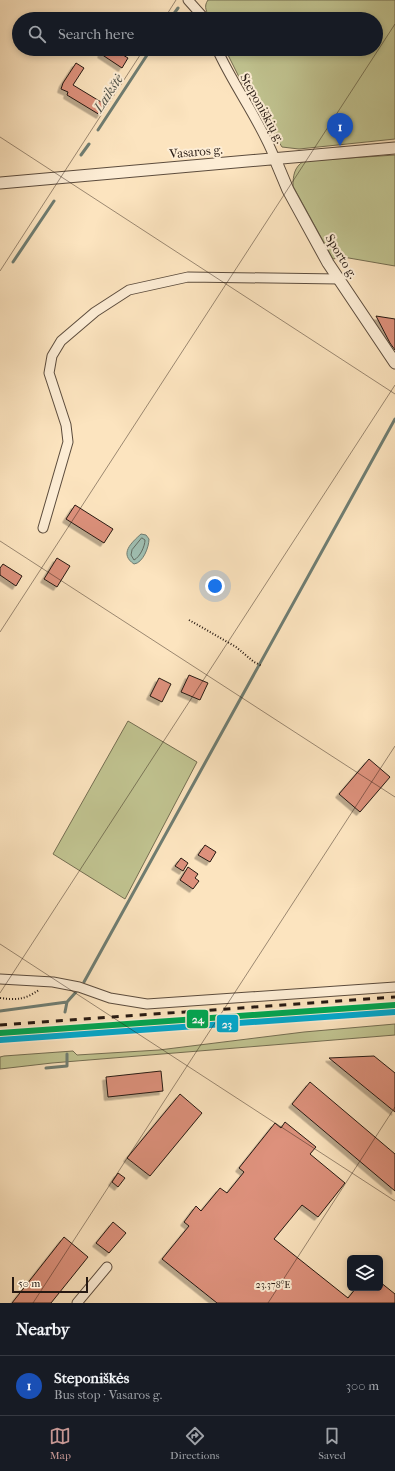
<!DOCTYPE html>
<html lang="en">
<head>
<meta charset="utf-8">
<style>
	:root { --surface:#171b24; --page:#20242c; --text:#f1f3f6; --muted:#9ea1a6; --line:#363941; --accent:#c59692 }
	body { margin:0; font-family:"IM FELL French Canon",serif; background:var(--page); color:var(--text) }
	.controls { position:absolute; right:12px; bottom:12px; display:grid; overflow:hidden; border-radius:6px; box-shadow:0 2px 6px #0003 }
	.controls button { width:36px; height:36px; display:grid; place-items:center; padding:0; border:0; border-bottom:1px solid var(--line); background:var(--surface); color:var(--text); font:20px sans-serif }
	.scale { position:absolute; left:12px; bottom:10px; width:76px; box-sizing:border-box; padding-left:4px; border:2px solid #261912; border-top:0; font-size:11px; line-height:14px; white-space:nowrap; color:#261912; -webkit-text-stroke:3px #fdedd5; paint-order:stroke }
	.you { position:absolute; left:215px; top:586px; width:14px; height:14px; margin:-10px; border:3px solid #fff; border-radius:50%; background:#1a73e8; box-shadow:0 0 0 6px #1a73e833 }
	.badge { display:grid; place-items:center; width:26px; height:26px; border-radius:50%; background:var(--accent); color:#fff; font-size:13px; font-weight:700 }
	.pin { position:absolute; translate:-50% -33px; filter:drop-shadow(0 1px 2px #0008) }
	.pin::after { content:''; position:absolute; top:21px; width:14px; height:12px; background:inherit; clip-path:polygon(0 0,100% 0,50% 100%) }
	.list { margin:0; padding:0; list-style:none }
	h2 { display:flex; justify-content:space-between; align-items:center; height:52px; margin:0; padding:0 16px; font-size:17px }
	h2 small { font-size:13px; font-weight:400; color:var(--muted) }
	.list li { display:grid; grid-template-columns:26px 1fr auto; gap:12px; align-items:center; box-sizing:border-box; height:60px; padding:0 16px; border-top:1px solid var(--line) }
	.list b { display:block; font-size:15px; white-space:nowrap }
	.list p { margin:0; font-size:13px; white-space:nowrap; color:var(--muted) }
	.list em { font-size:13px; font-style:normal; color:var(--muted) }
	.icon { flex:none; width:22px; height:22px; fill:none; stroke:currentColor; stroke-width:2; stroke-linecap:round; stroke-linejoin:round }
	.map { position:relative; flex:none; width:395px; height:1303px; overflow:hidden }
	.search { position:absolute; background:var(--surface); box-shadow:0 2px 6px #0003; left:12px; right:12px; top:12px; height:44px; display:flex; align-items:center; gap:10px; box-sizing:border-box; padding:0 14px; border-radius:22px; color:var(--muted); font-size:15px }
	.sheet { height:112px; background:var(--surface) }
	nav { display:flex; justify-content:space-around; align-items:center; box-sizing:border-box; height:56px; border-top:1px solid var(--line); background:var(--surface); font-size:11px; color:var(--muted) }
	nav a { display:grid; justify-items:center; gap:2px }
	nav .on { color:var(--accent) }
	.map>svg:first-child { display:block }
	.green { fill:#c1c491; stroke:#746e52 }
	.water { fill:#9fbfb2; stroke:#6f7d72 }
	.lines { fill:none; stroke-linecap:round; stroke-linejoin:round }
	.shore { stroke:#626c62; stroke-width:1 }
	.stream { stroke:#6f7d72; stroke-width:3 }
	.building { fill:#dd917b; stroke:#261912; filter:url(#shadow) }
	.minor-casing { stroke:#5c4c3d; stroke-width:11 }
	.tertiary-casing { stroke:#5c4c3d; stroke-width:13 }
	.path { stroke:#261912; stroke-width:2; stroke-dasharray:1 2; stroke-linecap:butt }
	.minor { stroke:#fdedd5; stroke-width:9 }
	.tertiary { stroke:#fdedd5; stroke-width:11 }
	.rail { stroke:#261912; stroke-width:3; stroke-dasharray:7 7; stroke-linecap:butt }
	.rail-1-casing { stroke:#fdedd5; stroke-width:9 }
	.rail-2-casing { stroke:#fdedd5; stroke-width:9 }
	.rail-1 { stroke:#00a651; stroke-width:6 }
	.rail-2 { stroke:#00a9ce; stroke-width:6 }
	.ticks { fill:none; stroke:#261912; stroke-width:1; stroke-opacity:0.45 }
	.labels { text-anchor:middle; stroke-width:4; stroke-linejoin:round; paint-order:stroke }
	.street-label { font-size:13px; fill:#261912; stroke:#fdedd5 }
	.water-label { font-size:14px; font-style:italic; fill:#50534a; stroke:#fdedd5 }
	.ticks-label { font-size:10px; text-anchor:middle; fill:#261912; stroke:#fdedd5; stroke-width:4; stroke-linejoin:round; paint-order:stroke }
	.line-badge { stroke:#fdedd5; stroke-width:1.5 }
	.badge-label { font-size:11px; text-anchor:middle; font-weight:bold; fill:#fff }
</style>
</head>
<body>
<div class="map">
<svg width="395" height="1303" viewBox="0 0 395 1303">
	<defs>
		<filter id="shadow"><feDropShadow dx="-3.5" dy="3.5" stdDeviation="0" flood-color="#0004"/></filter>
	</defs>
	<rect width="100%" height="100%" fill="#fce4bf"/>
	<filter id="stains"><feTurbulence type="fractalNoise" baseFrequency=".005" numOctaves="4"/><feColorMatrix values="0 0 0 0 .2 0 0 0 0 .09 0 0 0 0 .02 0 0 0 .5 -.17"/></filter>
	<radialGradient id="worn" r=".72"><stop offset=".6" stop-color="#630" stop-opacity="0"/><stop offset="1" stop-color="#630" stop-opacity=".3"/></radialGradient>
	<path class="green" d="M208,0h187v139l-96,10 -17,-2 -41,-66 -16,-32h151v-30h-166c-3,-7 -7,-12 -2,-19z
		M395,155v111l-52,-9 -10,2 -40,-73c0,-10 1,-19 11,-25z
		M128,721l69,41 -72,137 -72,-45z
		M395,1024v11l-343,28 -52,6v-12l4,-1 69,-5 4,4 82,-5 145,-18z"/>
	<path class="water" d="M141,534l5,1 3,4c0,8 -6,24 -15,25 -15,-10 -3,-21 7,-30z"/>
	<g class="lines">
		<path class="shore" d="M142,538l3,2c0,6 -5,17 -11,20l-3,-5 1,-5z"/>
		<path class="stream" d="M170,19l8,-11
			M98,130l53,-81
			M81,155l8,-11
			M13,262l41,-61
			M84,982l311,-563
			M0,1011l67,-9
			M65,1012l2,-10 9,-10
			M46,1068l21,-2v-12"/>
	</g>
	<path class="building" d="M104,49h9l15,9 -6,10 -21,-14z
		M76,63l8,5 -11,17 33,20 -6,10 -33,-20 1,-3 -7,-3 2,-6z
		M376,316l19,3v31l-5,-7z
		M75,505l38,24 -9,14 -38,-24z
		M57,558l13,8 -13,21 -13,-8z
		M3,564l19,12 -6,10 -16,-11v-7z
		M189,675l19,8 -8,17 -19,-8z
		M159,678l12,6 -9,18 -12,-6z
		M369,759l21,18 -30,35 -21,-18z
		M205,845l11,7 -6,10 -12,-7z
		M181,858l7,5 -5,8 -8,-5z
		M188,867l10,7 -3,4 4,3 -6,8 -13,-9z
		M374,1056l21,17v39l-66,-54z
		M161,1071l2,20 -55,6 -2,-20z
		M310,1082l85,72v37l-103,-87z
		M180,1094l22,19 -52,63 -23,-18z
		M285,1122l31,25 -6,7 35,29 -27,34 -16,-12 -28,34 74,59 8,-10h24v-6l15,12v9h-178l-55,-44 27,-33 -5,-4 12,-16 5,5 19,-23 7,5 17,-21 -5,-4 36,-45 6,5z
		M118,1173l7,5 -7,9 -6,-5z
		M113,1222l13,11 -17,20 -13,-10z
		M64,1237l24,20 -37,46h-39z"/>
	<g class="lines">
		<g class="minor-casing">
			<path id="minor" d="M188,0l17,19
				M217,49c17,38 43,71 58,110
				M43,528l25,-86 -2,-17 -17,-52 3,-17 9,-15 34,-29 34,-22 59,-13 151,2
				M0,979l53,3 26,5 31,11 37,6 248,-17
				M77,1303l30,-36"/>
		</g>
		<g class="tertiary-casing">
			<path id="tertiary" d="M275,159l13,31 40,73 67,100
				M0,183l395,-35"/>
		</g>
		<path class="path" d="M189,620l47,27 18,15 8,4
			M0,998c17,2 24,2 39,-8"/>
		<use href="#minor" class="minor"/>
		<use href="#tertiary" class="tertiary"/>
		<path class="rail" d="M0,1025l395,-28"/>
		<g class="rail-1-casing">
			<path id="rail-1" d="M0,1033l395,-28"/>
		</g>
		<g class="rail-2-casing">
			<path id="rail-2" d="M0,1040l395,-28"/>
		</g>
		<use href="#rail-1" class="rail-1"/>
		<use href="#rail-2" class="rail-2"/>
	</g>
	<path class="ticks" d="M164,19l12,-19M0,137l395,257M0,271l144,-222M0,541l395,256M0,632l395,-608M0,944l395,257M0,993l395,-608M33,1303l362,-557M268,1303l127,-196"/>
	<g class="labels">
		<g class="street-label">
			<text transform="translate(263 108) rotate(61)" y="5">Steponiškių g.</text>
			<text transform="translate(196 151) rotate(-5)" y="5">Vasaros g.</text>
			<text transform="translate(342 256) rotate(59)" y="5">Sporto g.</text>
		</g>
		<g class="water-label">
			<text transform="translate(108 93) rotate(-57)" y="5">Laikštė</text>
		</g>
	</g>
	<g class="ticks-label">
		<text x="273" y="1288">23.378°E</text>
	</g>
	<g class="line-badge">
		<rect x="186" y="1009" width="23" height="20" rx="4" fill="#00a651"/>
		<rect x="216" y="1014" width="23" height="19" rx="4" fill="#00a9ce"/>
	</g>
	<g class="badge-label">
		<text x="198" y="1023">24</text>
		<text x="227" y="1028">23</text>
	</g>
	<rect width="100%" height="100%" filter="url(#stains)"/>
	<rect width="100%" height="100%" fill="url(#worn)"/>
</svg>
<div class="controls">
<button><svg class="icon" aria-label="layers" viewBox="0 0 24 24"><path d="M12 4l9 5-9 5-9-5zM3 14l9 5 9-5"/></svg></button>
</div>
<div class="scale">50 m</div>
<div class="you"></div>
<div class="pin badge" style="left:340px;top:146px;background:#1a4fb4">1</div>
<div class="search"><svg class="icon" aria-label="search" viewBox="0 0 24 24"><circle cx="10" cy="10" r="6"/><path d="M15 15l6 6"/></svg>Search here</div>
</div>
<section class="sheet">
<h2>Nearby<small></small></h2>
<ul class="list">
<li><span class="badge" style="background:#1a4fb4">1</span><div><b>Steponiškės</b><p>Bus stop · Vasaros g.</p></div><em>300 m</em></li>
</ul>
</section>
<nav>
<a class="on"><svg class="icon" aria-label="map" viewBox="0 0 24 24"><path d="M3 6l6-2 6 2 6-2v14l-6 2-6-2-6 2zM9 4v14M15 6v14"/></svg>Map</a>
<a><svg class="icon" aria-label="directions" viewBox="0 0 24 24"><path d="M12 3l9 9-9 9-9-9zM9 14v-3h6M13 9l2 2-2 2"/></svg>Directions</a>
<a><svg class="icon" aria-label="saved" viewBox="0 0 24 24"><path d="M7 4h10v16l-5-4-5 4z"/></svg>Saved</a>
</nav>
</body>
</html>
